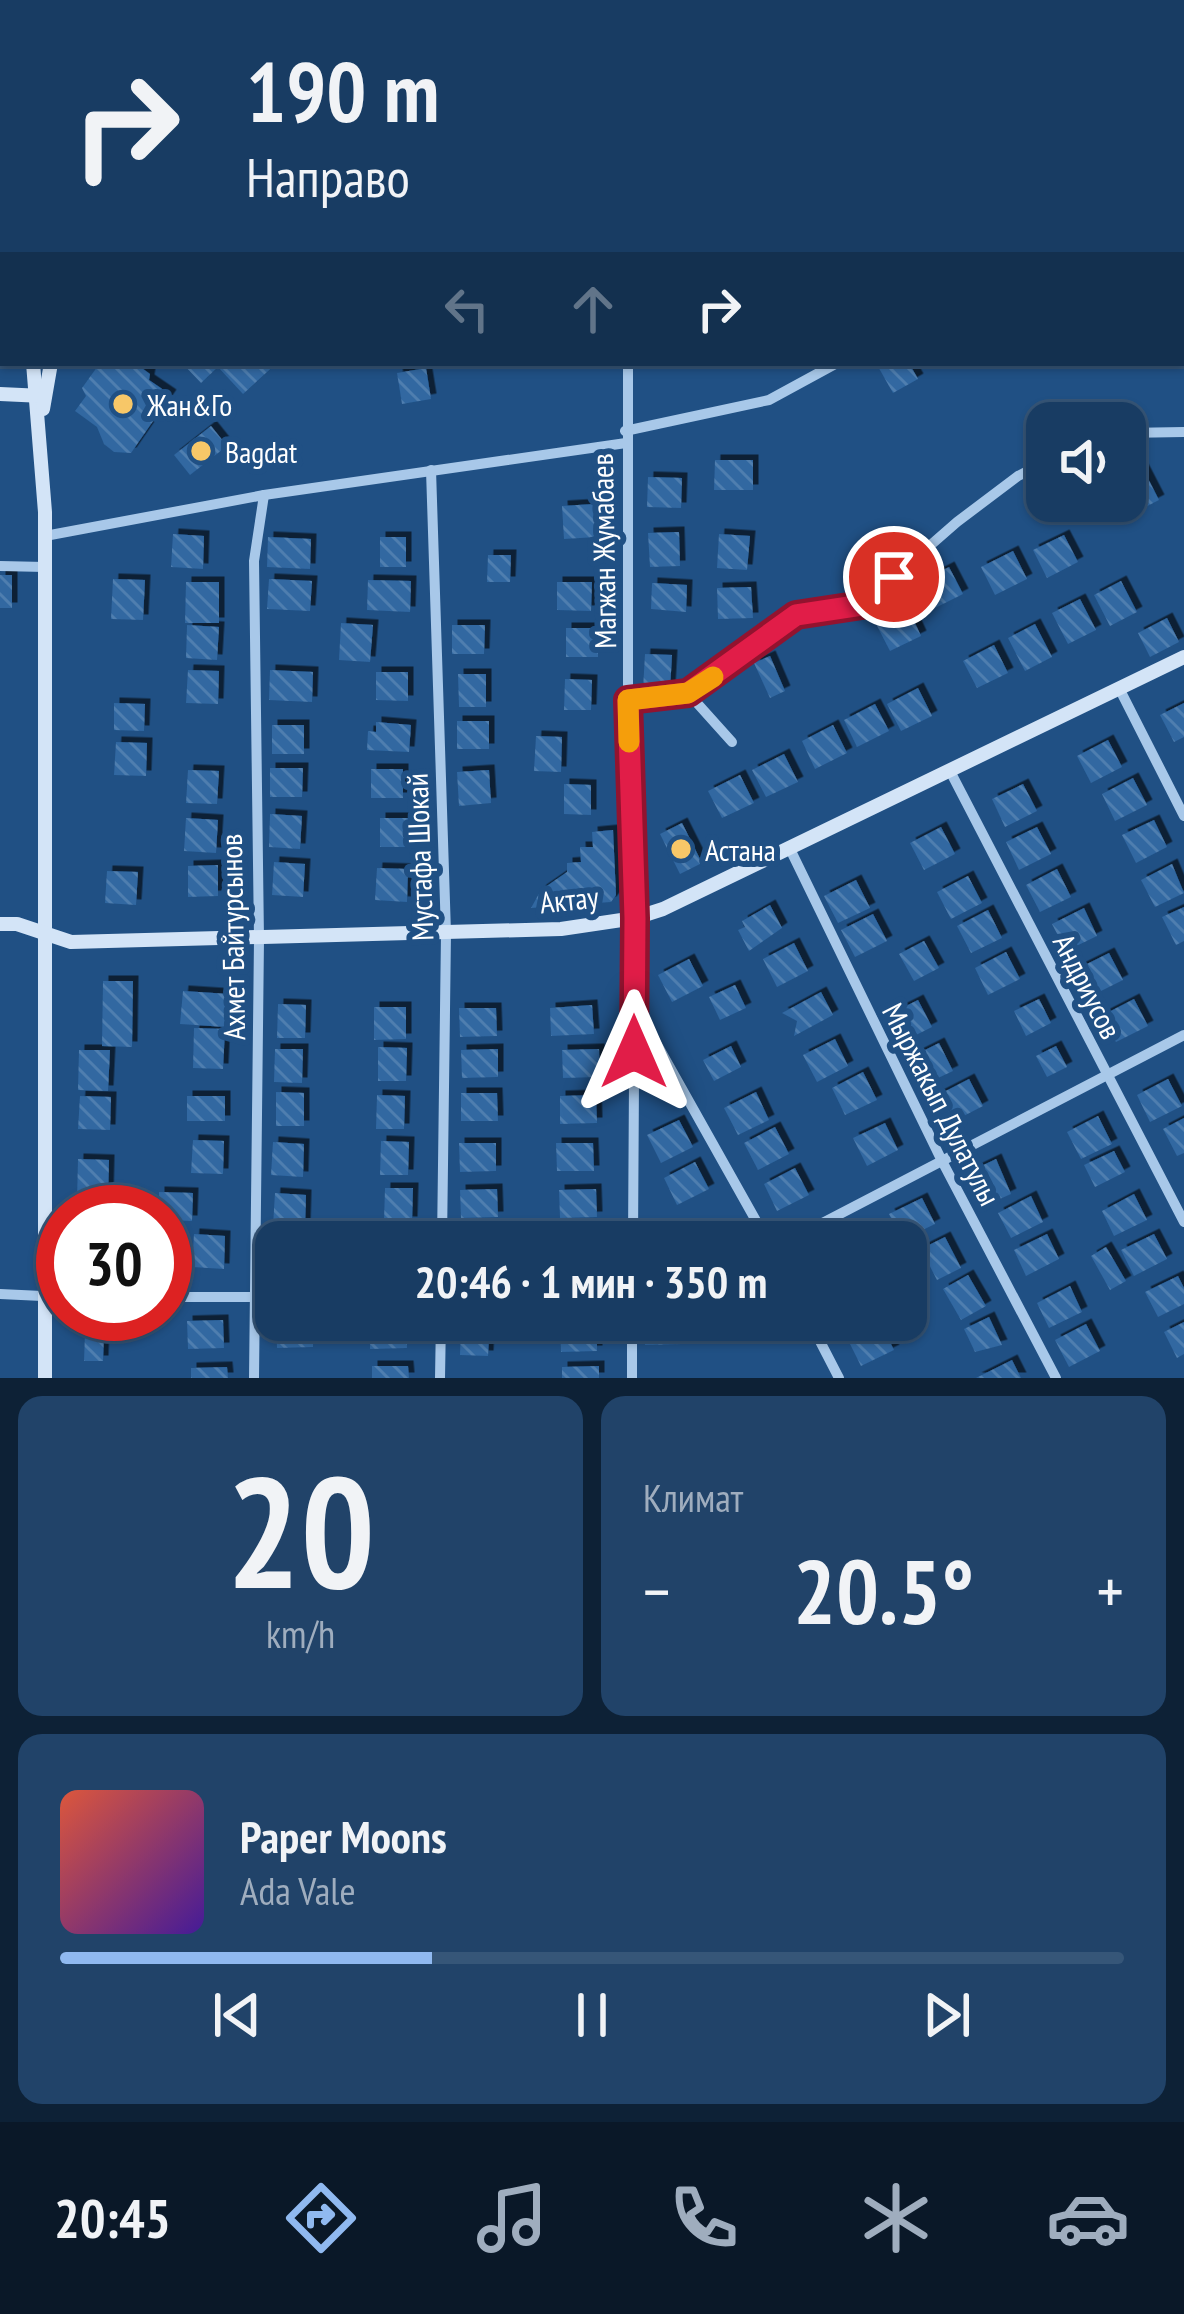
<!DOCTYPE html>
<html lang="ru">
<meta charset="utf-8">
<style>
:root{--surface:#183c63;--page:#214369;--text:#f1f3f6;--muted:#9fadbe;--line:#365678;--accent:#90b9f0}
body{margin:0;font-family:"PT Sans Narrow",sans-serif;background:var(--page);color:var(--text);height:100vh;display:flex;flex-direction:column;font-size:45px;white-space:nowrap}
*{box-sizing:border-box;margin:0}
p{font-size:39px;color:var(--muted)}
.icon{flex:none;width:66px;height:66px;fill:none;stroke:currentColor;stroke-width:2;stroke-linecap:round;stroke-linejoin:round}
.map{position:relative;height:1378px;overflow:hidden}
.drawer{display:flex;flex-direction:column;gap:18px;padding:18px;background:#0d2136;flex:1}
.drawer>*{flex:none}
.guide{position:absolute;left:0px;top:0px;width:1185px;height:366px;box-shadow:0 3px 9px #0004,0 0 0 3px var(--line);background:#183c63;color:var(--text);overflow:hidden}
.fabs{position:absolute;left:1026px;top:402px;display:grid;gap:24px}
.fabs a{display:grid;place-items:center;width:120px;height:120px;border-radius:24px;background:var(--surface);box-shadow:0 3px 9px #0004,0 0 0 3px var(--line);font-size:60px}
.speed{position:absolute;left:36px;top:1185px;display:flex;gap:24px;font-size:60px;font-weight:700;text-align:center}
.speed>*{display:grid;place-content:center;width:156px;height:156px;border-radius:50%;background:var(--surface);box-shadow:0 3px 9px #0004,0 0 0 3px var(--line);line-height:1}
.speed .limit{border:18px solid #d22;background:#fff;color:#111}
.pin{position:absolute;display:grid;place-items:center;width:102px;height:102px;color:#fff;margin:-51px;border:6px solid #fff;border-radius:50%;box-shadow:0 3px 12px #0007}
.me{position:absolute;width:132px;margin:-66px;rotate:0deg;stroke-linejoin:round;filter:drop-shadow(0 0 9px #0008)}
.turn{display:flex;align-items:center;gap:42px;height:252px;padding:0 48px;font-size:54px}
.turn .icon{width:156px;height:156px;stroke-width:2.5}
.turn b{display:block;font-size:84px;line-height:102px}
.lanes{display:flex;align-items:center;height:114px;padding:0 48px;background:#0003;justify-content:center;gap:60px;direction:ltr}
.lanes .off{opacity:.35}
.big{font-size:90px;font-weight:800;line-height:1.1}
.drawer .tile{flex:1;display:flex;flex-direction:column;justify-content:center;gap:18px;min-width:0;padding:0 42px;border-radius:24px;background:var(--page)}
.drawer .dial{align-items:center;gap:0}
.dial b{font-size:156px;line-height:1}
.song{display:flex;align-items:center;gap:36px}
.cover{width:144px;height:144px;border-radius:18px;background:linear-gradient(135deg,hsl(10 70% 55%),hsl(260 70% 35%))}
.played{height:12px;border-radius:6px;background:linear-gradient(90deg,var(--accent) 35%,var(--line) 35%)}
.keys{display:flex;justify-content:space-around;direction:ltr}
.heat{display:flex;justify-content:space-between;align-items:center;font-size:66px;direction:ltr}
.drawer .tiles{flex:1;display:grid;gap:18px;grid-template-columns:1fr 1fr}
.tile:last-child{grid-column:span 2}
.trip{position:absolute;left:255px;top:1221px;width:672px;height:120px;border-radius:24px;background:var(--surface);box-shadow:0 3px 9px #0004,0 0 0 3px var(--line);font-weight:800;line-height:120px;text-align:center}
.dock{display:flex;height:192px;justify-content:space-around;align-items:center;background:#0a1828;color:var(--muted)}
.dock .icon{width:84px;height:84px}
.dock .active{color:var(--accent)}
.dock b{font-size:54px;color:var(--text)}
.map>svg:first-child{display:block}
</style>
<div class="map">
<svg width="1184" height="1378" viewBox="0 0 1184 1378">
<defs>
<pattern id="building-back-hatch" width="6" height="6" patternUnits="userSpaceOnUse" patternTransform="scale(3)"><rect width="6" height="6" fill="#3067a1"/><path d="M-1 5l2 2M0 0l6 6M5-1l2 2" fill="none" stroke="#4f7eaf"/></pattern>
<filter id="shadow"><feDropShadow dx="5.5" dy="-5.5" stdDeviation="0" flood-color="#0009"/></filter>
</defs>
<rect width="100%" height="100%" fill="#205084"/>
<!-- building -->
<g fill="url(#building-back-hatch)" filter="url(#shadow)">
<path d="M100,363H135L150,374L149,380L171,395L131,453L114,452L104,444L97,427L75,411L86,396L82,388Z"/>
<path d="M182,363H277L243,394L218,367L201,383Z"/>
<path d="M876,363H909L918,379L893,393Z"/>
<path d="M426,368L431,399L402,404L397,373Z"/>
<path d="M211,426L227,446L190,475L174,455Z"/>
<path d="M715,460H753V490H714Z"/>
<path d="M1142,467L1159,500L1132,514L1125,501V476Z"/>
<path d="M648,477L682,478L681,508L647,507Z"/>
<path d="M1076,501H1112L1114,505L1085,519Z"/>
<path d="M594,504L597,537L564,539L562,506Z"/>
<path d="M679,532L680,566L650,567L648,533Z"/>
<path d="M173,534L204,536L203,569L171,567Z"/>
<path d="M719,534L750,536L747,570L717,568Z"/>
<path d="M1064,535L1078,562L1047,578L1033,550Z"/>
<path d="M268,537L311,539L310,569L267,567Z"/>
<rect x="380" y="537" width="26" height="30"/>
<path d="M1013,551L1027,579L995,595L981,567Z"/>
<path d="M488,555H511L510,582H487Z"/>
<path d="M949,567L963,594L931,610L918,583Z"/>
<rect x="0" y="575" width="12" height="33"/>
<path d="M113,579L145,580L143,620L111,619Z"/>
<path d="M269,579L312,581L310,611L267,609Z"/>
<path d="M368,580L411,581L410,612L367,610Z"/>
<path d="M1121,581L1137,612L1110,626L1094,595Z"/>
<path d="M186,582H219V623H185Z"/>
<path d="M557,582H592L591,611L557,610Z"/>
<path d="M652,583L687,585L686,612L651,609Z"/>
<path d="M751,587L753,618L718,619L717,588Z"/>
<path d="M1080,599L1096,630L1068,644L1052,613Z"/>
<path d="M908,608L921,636L890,651L876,624Z"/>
<path d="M1167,618L1179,642L1150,657L1138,633Z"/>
<path d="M341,623L373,625L370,662L339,660Z"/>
<path d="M1035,624L1052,657L1025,671L1008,638Z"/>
<path d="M187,625L219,627L217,660L186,658Z"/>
<path d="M452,625H485L484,654H452Z"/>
<rect x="566" y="628" width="32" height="29"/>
<path d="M994,645L1008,673L977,688L963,661Z"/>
<path d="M645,654L672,655L670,690L643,689Z"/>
<path d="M770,656L785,691L770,698L754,663Z"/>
<path d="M188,670L219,671L218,704L186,703Z"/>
<path d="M270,670L313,672L312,702L269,700Z"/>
<path d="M376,672H408V701L376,700Z"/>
<path d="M458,674H486V707H459Z"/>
<path d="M565,679L592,680L591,710H564Z"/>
<path d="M918,688L932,716L901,731L887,704Z"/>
<path d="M114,703L145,704L144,731L114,730Z"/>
<path d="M1184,703V737L1174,742L1160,715Z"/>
<path d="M875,704L889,731L857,747L844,720Z"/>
<rect x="457" y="721" width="32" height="28"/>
<path d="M376,722L411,725L409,752L367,750L368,731L376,732Z"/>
<rect x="272" y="725" width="32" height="29"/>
<path d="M833,725L847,753L815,769L802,741Z"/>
<path d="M536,736L562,737L561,772L534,771Z"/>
<path d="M1108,740L1122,767L1091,783L1077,756Z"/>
<path d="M116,742L147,743L146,776L114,775Z"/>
<path d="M784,754L798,782L766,797L752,770Z"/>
<path d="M270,768H303L302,797H270Z"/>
<rect x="371" y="769" width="32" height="29"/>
<path d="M188,770L219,771L217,804L186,803Z"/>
<path d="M489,770L491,803L459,806L457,772Z"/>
<path d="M740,775L754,803L722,818L708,791Z"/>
<path d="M1133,778L1147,805L1115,821L1102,794Z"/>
<path d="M564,784L591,785V815L564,814Z"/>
<path d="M1023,784L1037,811L1005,827L992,799Z"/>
<path d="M270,814L302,816L300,849L269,847Z"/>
<path d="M186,818L218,820L216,853L184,851Z"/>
<rect x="380" y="818" width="32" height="29"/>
<path d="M1154,820L1167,847L1136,863L1122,835Z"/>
<path d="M682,823L702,863L680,874L660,834Z"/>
<path d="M941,827L955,854L924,870L910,843Z"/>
<path d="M1037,827L1051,854L1019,870L1006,842Z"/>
<path d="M613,830L616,895L611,902L531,908L541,890L567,872V863L581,862L580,847H593L592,832Z"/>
<path d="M274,862L305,864L303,897L272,895Z"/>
<path d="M1172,864L1184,893L1155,907L1141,880Z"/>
<path d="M218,865V896L188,897V866Z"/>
<path d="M377,868L408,869L407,902L375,900Z"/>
<path d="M1057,869L1071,897L1040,912L1026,885Z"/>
<path d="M107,871L138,872L136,905L105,903Z"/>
<path d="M968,876L982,903L951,919L937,892Z"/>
<path d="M856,880L870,908L838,923L824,896Z"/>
<path d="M770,905L782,928L749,951L738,930L745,927L742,921Z"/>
<path d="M1184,907V941L1176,945L1162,917Z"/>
<path d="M1084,908L1097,936L1066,951L1052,924Z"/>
<path d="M988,910L1002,938L971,953L957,926Z"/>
<path d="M873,914L887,941L855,957L841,930Z"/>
<path d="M924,941L939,968L914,981L899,954Z"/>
<path d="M794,943L808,971L777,987L763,959Z"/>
<path d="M1006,952L1020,979L988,995L975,968Z"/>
<path d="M1109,953L1123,980L1091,996L1077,969Z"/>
<path d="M689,959L703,986L672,1002L658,975Z"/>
<path d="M103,981H133L132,1047L102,1046Z"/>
<path d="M735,985L746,1008L720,1020L709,997Z"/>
<path d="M183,991L229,994L226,1027L180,1024Z"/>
<path d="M821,992L833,1015L794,1036L797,1021L782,1013Z"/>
<path d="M1039,999L1051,1023L1026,1036L1014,1011Z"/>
<path d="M1134,999L1148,1026L1116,1042L1103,1015Z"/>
<path d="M918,1000L932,1027L900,1043L886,1016Z"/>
<path d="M278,1004L306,1005L305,1038H277Z"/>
<path d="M592,1005L594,1034L551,1036L550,1008Z"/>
<path d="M374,1007H406V1039L374,1040Z"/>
<path d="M459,1008H496L497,1036L460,1037Z"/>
<path d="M194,1028L225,1029L223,1069L193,1068Z"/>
<path d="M835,1039L848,1066L817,1082L803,1055Z"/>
<path d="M939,1043L953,1071L921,1086L907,1059Z"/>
<path d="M731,1046L741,1067L714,1081L703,1060Z"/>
<path d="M1056,1046L1067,1067L1047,1077L1036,1056Z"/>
<path d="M378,1047L407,1048L406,1081H378Z"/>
<path d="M275,1049H303L302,1083L274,1082Z"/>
<path d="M498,1049V1077L462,1078L461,1050Z"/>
<path d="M599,1049L600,1077L563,1078L562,1050Z"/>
<path d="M79,1050H110L108,1091L78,1090Z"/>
<path d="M863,1072L877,1100L845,1115L832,1088Z"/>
<path d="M969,1079L983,1106L952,1122L938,1095Z"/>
<path d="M1168,1079L1182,1106L1150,1122L1137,1095Z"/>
<path d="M276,1092L304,1093V1126H276Z"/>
<path d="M756,1092L769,1120L738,1135L724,1108Z"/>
<path d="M461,1093H497L498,1121H461Z"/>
<path d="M377,1095L405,1096L404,1129H376Z"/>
<path d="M596,1095L597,1123L560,1124V1096Z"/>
<path d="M80,1096L111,1097L110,1130L78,1129Z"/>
<rect x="187" y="1096" width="38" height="25"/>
<path d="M1098,1116L1112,1144L1081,1159L1067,1132Z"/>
<path d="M1184,1118V1153L1177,1156L1163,1129Z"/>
<path d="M679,1120L693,1147L661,1163L647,1135Z"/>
<path d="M885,1123L898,1150L867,1166L853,1138Z"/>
<path d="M775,1127L789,1154L758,1170L744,1143Z"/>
<path d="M193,1140L224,1141L223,1174L191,1173Z"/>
<path d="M381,1141L409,1142L408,1175H380Z"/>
<path d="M273,1142L304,1144L303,1177L271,1175Z"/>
<path d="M459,1143H496V1171L460,1172Z"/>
<path d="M556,1143H593L594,1171H557Z"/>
<path d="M1114,1151L1125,1172L1095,1187L1084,1165Z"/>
<path d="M78,1159L109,1160L108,1200H77Z"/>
<path d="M996,1159L1011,1194L984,1206L969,1172Z"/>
<path d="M695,1162L709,1189L677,1205L664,1178Z"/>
<path d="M795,1168L809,1195L777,1211L764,1184Z"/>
<path d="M385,1188H413L412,1222L384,1221Z"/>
<path d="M497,1189L498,1217L461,1218L460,1190Z"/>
<path d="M596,1189L597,1217L560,1218L559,1190Z"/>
<path d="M159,1192L193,1193L192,1221L165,1220V1212H159Z"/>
<path d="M275,1193L306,1195L305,1228L273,1226Z"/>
<path d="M1134,1194L1147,1220L1114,1236L1102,1211Z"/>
<path d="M1031,1196L1043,1222L1011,1238L998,1213Z"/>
<path d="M922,1198L935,1224L902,1240L889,1214Z"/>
<path d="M194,1234L225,1236L224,1269L192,1267Z"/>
<path d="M1047,1234L1059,1259L1026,1276L1014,1250Z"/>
<path d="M1154,1234L1167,1259L1134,1276L1121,1250Z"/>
<path d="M945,1237L961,1268L937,1280L921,1249Z"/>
<path d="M1106,1247L1126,1281L1110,1290L1091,1256Z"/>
<path d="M968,1275L986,1306L961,1320L943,1289Z"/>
<path d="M1178,1276L1184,1288V1304L1158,1317L1145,1292Z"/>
<path d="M1070,1286L1082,1312L1049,1328L1037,1303Z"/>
<path d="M989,1317L1002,1345L975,1352L964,1329Z"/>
<path d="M223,1320L224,1348L188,1349L187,1321Z"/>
<path d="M276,1320H313V1347L277,1348Z"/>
<path d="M370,1320H406L407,1348L370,1349Z"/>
<path d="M461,1320H490L488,1356L460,1355Z"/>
<path d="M644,1320H681V1344L645,1345Z"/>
<path d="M1184,1322V1354L1177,1358L1164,1332Z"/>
<path d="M597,1323V1351L561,1352L560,1324Z"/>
<path d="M881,1324L894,1350L861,1366L848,1340Z"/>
<path d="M1086,1324L1100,1351L1069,1367L1055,1340Z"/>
<path d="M85,1333H104L103,1361H84Z"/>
<path d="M1012,1360L1021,1378H976Z"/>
<path d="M372,1366H408L409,1378H372Z"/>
<path d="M599,1366V1378H562V1367Z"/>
<path d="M227,1367L228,1378H191V1368Z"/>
</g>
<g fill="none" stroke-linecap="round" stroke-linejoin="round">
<!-- street -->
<g stroke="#a8c8e9" stroke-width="10">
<path d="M600,0L603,3"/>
<path d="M966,0L969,3"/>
<path d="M926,3L929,0"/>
<path d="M1182,140L1184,139"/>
<path d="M628,363V700L635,918L633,1242"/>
<path d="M625,431L769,400L837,363"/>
<path d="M1125,433L1184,432"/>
<path d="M431,470L446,933L442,1242"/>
<path d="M45,536L264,495L626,443"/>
<path d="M0,566L45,567"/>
<path d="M1119,688L1184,816"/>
<path d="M688,693L732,742"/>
<path d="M628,700L688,693L796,615L862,605L957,522L1018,476L1047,461"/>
<path d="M950,771L1184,1222"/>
<path d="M790,849L942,1161L1056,1378"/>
<path d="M636,1007L768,1242"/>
<path d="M786,1242L1184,1035"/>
<path d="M0,1294L63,1297"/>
<path d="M165,1297H276"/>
<path d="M809,1320L839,1378"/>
<path d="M254,1378L259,939L254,561L264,495"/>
<path d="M440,1378L441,1320"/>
<path d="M632,1378V1320"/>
</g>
<!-- secondary -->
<g stroke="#d3e4f7" stroke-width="14">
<path d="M36,0L37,3"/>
<path d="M60,3V0"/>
<path d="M33,363L45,512V1378"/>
<path d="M0,394L43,396"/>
<path d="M43,409L51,363"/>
<path d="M0,924H17L71,942L561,929L635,918L663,909L1184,657"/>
</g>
</g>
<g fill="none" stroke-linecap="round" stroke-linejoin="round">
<defs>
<path id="route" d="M634,1052L635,918L628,700L688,693L796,615L862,605L894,577"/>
</defs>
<!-- route casing -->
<use href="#route" stroke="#92132f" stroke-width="30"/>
<!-- route -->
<use href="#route" stroke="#e11d48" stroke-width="21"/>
<!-- slow -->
<path stroke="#f59e0b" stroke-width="21" d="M629,742L628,700L688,693L713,677"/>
</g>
<!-- markers -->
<g fill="#f7c768" stroke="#205084" stroke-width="4.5">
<circle cx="123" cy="404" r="12"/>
<circle cx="201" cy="451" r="12"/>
<circle cx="681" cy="849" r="12"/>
</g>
<g text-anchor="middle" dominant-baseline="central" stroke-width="12" stroke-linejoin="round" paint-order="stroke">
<!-- poi labels -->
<g font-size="30" fill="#fff" stroke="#205084" text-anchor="start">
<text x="147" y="404">Жан&amp;Го</text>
<text x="225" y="451">Bagdat</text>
<text x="705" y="849">Астана</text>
</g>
<!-- street labels -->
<g font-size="30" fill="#fff" stroke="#205084">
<text transform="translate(603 551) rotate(-91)">Магжан Жумабаев</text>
<text transform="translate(419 857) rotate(-92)">Мустафа Шокай</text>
<text transform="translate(569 899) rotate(-6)">Актау</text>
<text transform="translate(232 937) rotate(-91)">Ахмет Байтурсынов</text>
<text transform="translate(1088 986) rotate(63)">Андриусов</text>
<text transform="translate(942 1104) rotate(63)">Мыржакып Дулатулы</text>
</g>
</g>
</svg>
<div class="fabs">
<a><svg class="icon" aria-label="sound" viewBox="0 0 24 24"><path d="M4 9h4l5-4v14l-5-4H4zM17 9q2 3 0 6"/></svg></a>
</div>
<div class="speed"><div class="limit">30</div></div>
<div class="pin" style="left:894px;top:577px;background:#d93025"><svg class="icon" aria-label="arrive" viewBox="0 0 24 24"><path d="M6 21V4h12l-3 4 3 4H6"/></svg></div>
<svg class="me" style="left:634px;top:1052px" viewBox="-20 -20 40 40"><path d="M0-17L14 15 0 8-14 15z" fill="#e11d48" stroke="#fff" stroke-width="4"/></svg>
<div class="trip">20:46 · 1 мин · 350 m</div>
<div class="guide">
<div class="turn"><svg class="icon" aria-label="right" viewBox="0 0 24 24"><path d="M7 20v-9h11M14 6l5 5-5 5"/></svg><div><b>190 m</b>Направо</div></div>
<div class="lanes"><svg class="icon off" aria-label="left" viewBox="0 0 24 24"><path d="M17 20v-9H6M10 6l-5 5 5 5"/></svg><svg class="icon off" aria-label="ahead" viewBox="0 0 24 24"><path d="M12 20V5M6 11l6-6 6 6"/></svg><svg class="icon" aria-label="right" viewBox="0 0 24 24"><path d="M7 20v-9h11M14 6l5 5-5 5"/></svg></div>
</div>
</div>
<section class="drawer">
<div class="tiles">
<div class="tile dial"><b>20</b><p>km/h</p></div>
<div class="tile"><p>Климат</p>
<div class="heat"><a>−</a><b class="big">20.5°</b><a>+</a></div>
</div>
<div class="tile">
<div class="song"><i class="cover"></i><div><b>Paper Moons</b><p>Ada Vale</p></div></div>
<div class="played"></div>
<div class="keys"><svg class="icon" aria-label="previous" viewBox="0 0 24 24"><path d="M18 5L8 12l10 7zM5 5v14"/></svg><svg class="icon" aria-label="pause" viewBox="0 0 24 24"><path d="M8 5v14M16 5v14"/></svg><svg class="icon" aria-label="next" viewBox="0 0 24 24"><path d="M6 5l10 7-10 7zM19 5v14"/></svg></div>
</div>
</div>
</section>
<nav class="dock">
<b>20:45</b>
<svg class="icon active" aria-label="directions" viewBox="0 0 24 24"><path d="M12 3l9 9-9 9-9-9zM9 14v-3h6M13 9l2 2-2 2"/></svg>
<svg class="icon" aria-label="music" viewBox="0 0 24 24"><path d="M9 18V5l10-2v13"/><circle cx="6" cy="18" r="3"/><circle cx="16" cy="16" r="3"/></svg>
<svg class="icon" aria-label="phone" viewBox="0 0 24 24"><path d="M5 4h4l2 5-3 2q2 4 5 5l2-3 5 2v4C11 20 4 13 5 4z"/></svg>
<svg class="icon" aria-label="climate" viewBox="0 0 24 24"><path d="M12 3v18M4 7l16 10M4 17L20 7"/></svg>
<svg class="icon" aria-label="car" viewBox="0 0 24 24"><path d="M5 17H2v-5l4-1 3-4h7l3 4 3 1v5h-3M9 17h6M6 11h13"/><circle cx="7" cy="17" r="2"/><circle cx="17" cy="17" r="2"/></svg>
</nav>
